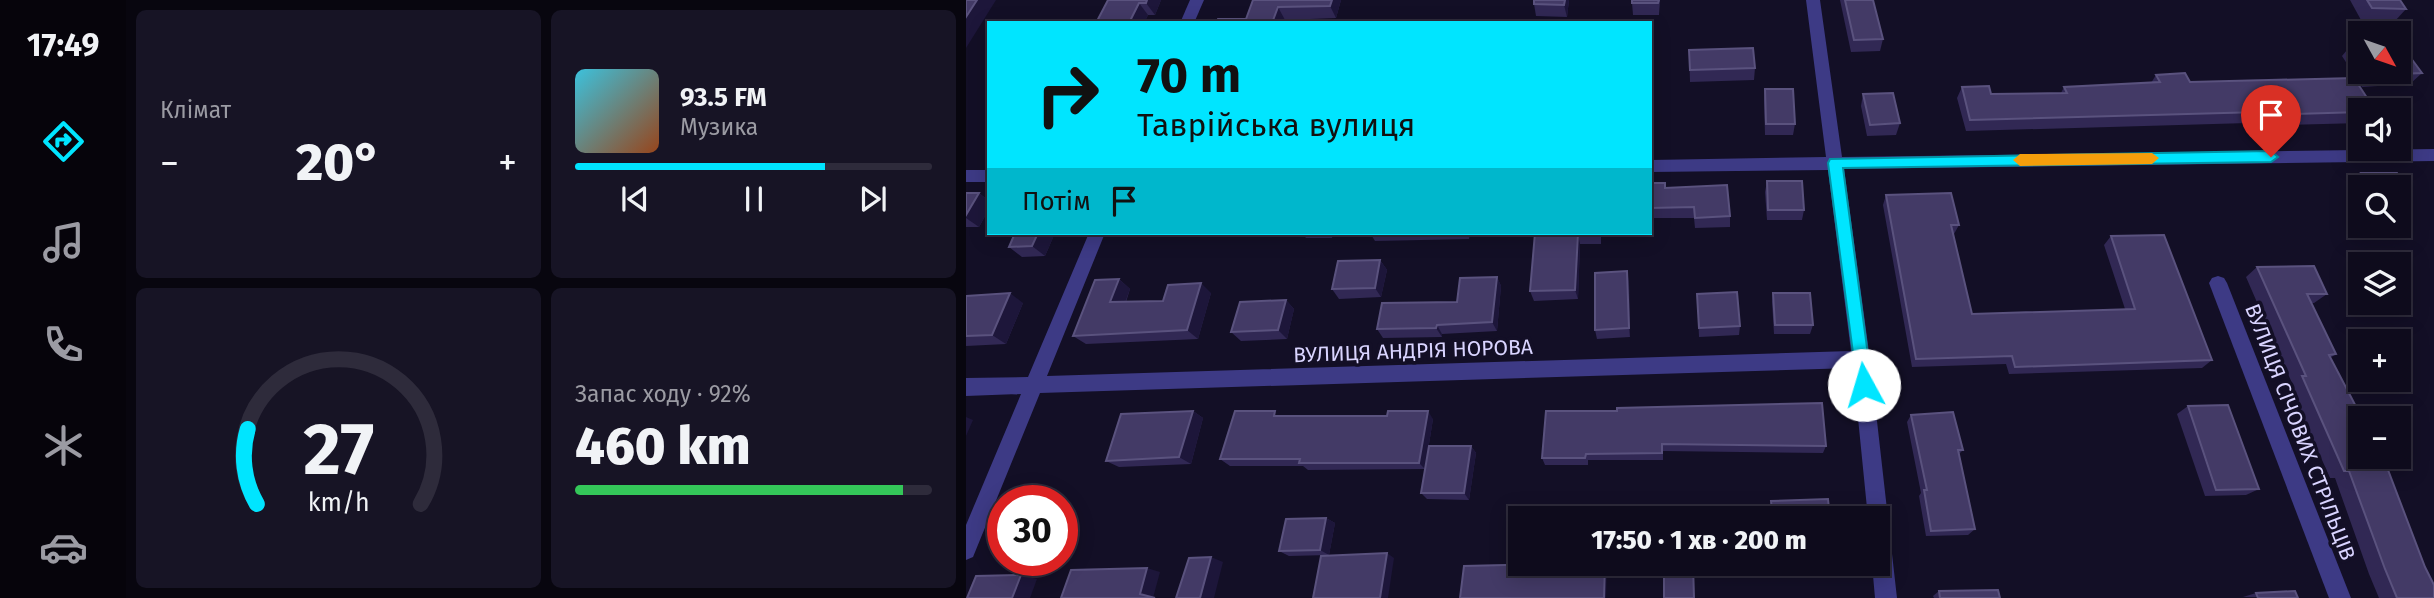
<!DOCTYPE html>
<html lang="uk">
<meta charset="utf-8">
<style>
:root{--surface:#0e0b1c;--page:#171425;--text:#f1f3f6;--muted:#9b9ba3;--line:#2e2b3b;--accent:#00e5ff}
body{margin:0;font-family:"Fira Sans",sans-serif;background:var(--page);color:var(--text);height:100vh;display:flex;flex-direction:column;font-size:26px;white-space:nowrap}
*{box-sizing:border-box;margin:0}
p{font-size:23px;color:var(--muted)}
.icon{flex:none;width:38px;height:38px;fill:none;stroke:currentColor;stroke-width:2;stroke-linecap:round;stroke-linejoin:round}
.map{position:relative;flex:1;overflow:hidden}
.panel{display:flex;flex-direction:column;gap:10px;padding:10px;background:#08060f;width:840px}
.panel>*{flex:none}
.top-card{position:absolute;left:21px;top:21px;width:665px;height:214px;border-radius:0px;box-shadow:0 4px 18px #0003,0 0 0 2px var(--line);background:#00e5ff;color:#111;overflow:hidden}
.needle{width:46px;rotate:130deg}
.controls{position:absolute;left:1382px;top:21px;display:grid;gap:14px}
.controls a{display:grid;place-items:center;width:63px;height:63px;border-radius:0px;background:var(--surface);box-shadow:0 4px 18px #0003,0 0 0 2px var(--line);font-size:35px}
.speed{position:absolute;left:21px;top:485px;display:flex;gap:14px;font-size:35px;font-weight:700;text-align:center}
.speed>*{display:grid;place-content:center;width:91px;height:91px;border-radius:50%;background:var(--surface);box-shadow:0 4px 18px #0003,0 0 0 2px var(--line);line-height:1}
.speed .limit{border:10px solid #d22;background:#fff;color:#111}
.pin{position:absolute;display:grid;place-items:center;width:60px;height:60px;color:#fff;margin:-72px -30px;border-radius:50% 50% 50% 0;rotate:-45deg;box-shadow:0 0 7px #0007}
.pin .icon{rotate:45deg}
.me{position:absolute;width:77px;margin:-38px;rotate:354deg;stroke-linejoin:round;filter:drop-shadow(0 0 5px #0008)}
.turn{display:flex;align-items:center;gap:24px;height:147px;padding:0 35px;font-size:32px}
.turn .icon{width:91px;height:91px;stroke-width:2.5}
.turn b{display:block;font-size:49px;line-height:60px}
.then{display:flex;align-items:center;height:66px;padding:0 35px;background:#0003;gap:14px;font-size:26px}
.big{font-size:52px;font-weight:800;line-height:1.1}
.panel .card{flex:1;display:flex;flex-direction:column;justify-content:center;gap:10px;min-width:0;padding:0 24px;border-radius:10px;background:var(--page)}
.panel .dial{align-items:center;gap:0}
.dial svg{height:182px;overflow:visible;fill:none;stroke:var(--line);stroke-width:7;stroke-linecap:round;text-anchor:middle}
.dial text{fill:var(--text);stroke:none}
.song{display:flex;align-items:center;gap:21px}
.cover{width:84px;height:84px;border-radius:10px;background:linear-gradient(135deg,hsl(190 70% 55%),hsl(20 70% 35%))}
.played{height:7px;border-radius:4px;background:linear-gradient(90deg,var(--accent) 70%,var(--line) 70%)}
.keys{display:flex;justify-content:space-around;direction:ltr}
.heat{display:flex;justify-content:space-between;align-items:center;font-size:38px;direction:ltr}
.charge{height:10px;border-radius:5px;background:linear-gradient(90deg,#34c759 92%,var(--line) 0)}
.panel .tiles{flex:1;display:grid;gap:10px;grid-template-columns:repeat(2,1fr)}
.trip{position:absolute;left:542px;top:506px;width:382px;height:70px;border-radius:0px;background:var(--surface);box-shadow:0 4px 18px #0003,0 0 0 2px var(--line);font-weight:800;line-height:70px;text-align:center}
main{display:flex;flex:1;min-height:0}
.tab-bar{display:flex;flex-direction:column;width:126px;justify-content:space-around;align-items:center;background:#06040b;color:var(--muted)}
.tab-bar .icon{width:49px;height:49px}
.tab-bar .current{color:var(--accent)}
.tab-bar b{font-size:32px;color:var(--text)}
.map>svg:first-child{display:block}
</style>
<main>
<nav class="tab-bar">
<b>17:49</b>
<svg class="icon current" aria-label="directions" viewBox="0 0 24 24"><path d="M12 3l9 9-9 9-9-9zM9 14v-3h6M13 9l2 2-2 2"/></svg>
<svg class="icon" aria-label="music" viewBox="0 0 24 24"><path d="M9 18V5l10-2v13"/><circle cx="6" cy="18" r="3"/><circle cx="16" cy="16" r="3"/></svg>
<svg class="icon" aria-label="phone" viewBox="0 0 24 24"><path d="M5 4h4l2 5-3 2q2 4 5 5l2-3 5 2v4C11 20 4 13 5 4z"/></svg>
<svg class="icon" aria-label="climate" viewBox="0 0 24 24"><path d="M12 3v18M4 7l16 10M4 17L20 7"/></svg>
<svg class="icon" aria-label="car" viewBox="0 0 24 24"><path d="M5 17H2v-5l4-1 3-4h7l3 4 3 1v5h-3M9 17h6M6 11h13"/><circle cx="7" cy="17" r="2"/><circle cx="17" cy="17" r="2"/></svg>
</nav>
<section class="panel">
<div class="tiles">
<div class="card"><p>Клімат</p>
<div class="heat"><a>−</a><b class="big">20°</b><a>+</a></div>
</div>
<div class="card">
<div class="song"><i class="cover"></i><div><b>93.5 FM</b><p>Музика</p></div></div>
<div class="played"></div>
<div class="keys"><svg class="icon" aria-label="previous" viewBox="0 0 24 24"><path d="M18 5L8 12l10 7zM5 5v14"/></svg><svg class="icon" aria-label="pause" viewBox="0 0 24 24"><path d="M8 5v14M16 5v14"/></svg><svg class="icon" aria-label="next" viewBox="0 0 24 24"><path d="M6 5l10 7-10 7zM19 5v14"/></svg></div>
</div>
<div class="card dial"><svg viewBox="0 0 100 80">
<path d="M14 69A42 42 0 1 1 86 69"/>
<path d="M14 69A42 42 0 0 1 10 36" stroke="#00e5ff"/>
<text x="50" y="56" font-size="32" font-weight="700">27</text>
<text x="50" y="72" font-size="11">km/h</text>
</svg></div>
<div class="card"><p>Запас ходу · 92%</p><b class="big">460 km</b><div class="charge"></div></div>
</div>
</section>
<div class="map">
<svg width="1468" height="598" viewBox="0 0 1468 598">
<rect width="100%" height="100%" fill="#130f26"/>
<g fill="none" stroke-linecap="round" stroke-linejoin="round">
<!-- street -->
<g fill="#3d3a85" fill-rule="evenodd">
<path d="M224,0H238L228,23H214Z"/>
<path d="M840,0H854L876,157L1468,149V161L878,169L904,359L931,598H909L906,564H912V518H902L887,368L74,393L7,557L0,560V525L55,394L0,396V378L62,377L123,233H139L81,376L885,351L862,170L684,172V160L860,157Z"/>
<rect x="0" y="170" width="23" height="12"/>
<path d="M1252,276L1258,278L1261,283L1385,598H1363L1243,283L1246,278Z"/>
</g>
</g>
<!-- wall -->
<g fill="#312854">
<path d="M142,0H195L189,15H182L178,23H130Z"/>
<path d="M287,0H375L370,18L319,20L280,19Z"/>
<path d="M603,0L601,17L570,16L568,4Z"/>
<path d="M694,0L693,15H667L666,3Z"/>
<path d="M874,0H907L917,39L914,51L885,52Z"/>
<path d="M1384,0H1434L1440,9L1429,21L1395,20Z"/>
<path d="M1386,44H1395V72L1456,73L1444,84L1396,87L1376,56Z"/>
<path d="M723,50L789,68L788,80L724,82Z"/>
<path d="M1190,75L1224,82L1395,110V123L1319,125L1317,122L1000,131L991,98L996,87L1025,94L1095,93L1098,87L1185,83Z"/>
<path d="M799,89L829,124L827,135H799L798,100Z"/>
<path d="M897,94L934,123L930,135L901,136L895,106Z"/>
<path d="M1395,173H1431L1442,194L1433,202V187H1395V205H1394L1383,184Z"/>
<path d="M801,181L838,210L836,220H801L799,192Z"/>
<path d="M684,183L699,188L764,216V227L729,228L728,218H684Z"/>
<path d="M0,193H13L23,201V209L13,227H0Z"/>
<path d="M920,195L993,225L988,234H987L1006,314L1159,309L1138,245L1145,236L1246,360L1236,368L1043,374L1040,364L946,367L917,205Z"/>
<path d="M47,233H89L79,256L56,257L43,247L48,234Z"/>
<path d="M336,233H367L366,238H340Z"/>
<path d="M404,233H504L503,239L409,241Z"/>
<path d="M569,233H635V244H614L612,299L568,301L564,291Z"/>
<path d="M414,260L421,270L415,297L373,299L366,289Z"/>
<path d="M1291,267L1361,294L1348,303H1345L1370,354L1364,358L1468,598H1413L1403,574L1369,478H1364L1323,385L1326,383L1280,277Z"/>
<path d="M531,277L535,286L531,331L476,334V337L417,338L411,329L491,302Z"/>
<path d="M153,279L164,289L160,302L197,301L245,293L232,339L120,344L107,336Z"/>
<path d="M663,281L664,337L631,339L629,330Z"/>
<path d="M807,293L847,325L844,334H808L806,302Z"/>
<path d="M731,294L774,326L773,335L733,337Z"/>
<path d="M0,296L57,303L40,344L0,346Z"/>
<path d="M320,300L328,309L321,339L275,341L265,332Z"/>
<path d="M1222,406L1293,489L1280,495L1239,496L1211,414Z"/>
<path d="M227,411L237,418L225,464L153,467L140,461Z"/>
<path d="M580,411L860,446L857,453L697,451V460H622V465H579L576,458Z"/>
<path d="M945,415L997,450L993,454L1009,529L1002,535L960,536L953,496L955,493L941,422Z"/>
<path d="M467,419L459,469L342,470L337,466H264L254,459Z"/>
<path d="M505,446L510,453L503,500L461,499L455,493Z"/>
<path d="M805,501L864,518H805L804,507Z"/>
<path d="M360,518L369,523L363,555L323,556L313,551Z"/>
<path d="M973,591L1034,598H968L967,596Z"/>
<path d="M1290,593L1332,598L1277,597Z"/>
</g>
<!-- shaded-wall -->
<g fill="#1d163a">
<path d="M11,0H30L0,48V17Z"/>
<path d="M181,0H195L189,15L180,3Z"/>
<path d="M366,0H375L370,18L364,6Z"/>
<path d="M599,0H603L601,17L598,5Z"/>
<path d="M173,3L182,15L178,23H163Z"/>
<path d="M312,7L319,20L318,23H306Z"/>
<path d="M13,193L23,201V209L13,227L0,218V215Z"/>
<path d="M72,233H89L79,256L66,246Z"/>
<path d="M612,234L614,244L612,299L609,290Z"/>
<path d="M414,260L421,270L415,297L409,288Z"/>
<path d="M661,271L663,281L664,337L663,328Z"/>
<path d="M531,277L535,286L531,331L526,322Z"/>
<path d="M153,279L164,289L156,311L144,302Z"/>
<path d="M235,283L245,293L232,339L221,330Z"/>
<path d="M44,293L57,303L40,344L26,335Z"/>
<path d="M320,300L328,309L321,339L312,330Z"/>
<path d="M471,325L476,334V337L470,328Z"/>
<path d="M227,411L237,418L225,464L213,457Z"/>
<path d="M462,411L467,419L459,469L453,463Z"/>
<path d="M0,417L7,420L0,436Z"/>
<path d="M505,446L510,453L503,500L498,493Z"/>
<path d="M360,518L369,523L363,555L354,550Z"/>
<path d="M421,553L428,558L422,598H414Z"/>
<path d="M245,557L257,562L248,598H234Z"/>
<path d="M639,564L641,567L640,598H638Z"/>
<path d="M181,568L194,572L187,598L174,594Z"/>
<path d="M55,575L71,579L64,598H46Z"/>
</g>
<!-- building -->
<g fill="#433a66" stroke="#5a527e" stroke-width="2">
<path d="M0,0H11L0,17Z"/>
<path d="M142,0H181L180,3H173L163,23H130Z"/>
<path d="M287,0H366L364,6L312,7L306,23H250L252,19H280Z"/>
<path d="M568,0H599L598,5L568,4Z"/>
<path d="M666,0H693L692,3H666Z"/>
<path d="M879,0H907L917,39L888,40Z"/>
<path d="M1401,0H1434L1440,9L1406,8Z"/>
<path d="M1433,42L1456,73L1407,75L1405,72H1433Z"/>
<path d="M1386,44H1395V57Z"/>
<path d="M787,48L789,68L724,70L723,50Z"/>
<path d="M1219,73L1224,82L1388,78L1409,110H1395V112L1329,114L1327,111L1004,120L996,87L1023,86L1025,94L1101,93L1098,87L1194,82L1190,75Z"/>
<path d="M799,89H827L829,124H800Z"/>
<path d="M927,93L934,123L904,125L897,94Z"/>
<path d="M1395,173H1431L1442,194H1433V187H1402Z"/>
<path d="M801,181H836L838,210H802Z"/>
<path d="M684,183H699V188L761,185L764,216L729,218L728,207L684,208Z"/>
<path d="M0,193H13L0,215Z"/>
<path d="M985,193L993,225H985L1006,314L1169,309L1145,236L1198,235L1246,360L1049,367L1046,356L950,359L920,195Z"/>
<path d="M49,233H72L66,246L43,247Z"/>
<path d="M569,233H633V234H612L609,290L564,291Z"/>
<path d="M414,260L409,288L366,289L372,261Z"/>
<path d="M1348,266L1361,294H1341L1370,354L1363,355L1396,418L1395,457H1416L1422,470L1459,567L1468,585V598H1431L1419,569L1383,471H1378L1336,376H1340L1291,267Z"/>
<path d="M661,271L663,328L629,330V273Z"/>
<path d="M531,277L526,322L471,325L470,328L411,329L416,303L491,302L494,278Z"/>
<path d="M153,279L144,302L197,301L202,285L235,283L221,330L107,336L129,280Z"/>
<path d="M771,292L774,326L733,328L731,294Z"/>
<path d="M44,293L26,335L0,336V296Z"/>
<path d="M807,293H844L847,325H809Z"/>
<path d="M320,300L312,330L265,332L274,302Z"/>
<path d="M856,403L860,446L696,444V453L620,454L619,458H576L580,411H651V408Z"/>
<path d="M1262,405L1293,489L1250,490L1222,406Z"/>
<path d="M227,411L213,457L140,461L155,414Z"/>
<path d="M269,411H309L308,416H421L422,411H462L453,463H333L334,459H254Z"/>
<path d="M987,412L997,450H992L1009,529L965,531L958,490H961L945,415Z"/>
<path d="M463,446H505L498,493H455Z"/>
<path d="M862,499L864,518H807L805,501Z"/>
<path d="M360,518L354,550L313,551L320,519Z"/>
<path d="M421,553L414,598H347L355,556Z"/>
<path d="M245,557L234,598H210L223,558Z"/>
<path d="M577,564H639L638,598H494L498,566Z"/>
<path d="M698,564H727L728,598H698Z"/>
<path d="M181,568L174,594L189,598H95L105,570Z"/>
<path d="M55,575L46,598H1L10,576Z"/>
<path d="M1032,590L1034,598H974L973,591Z"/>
<path d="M1329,591L1332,598H1292L1290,593Z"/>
</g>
<!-- route -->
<path fill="#00e5ff" stroke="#0095a6" stroke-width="2" d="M1305,151L1312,157L1305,162L877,168L906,385L904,391L898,393L892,391L862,163L864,159Z"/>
<!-- slow -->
<path fill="#f59e0b" d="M1186,153L1193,158L1186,164L1054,166L1047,160L1054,154Z"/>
<g text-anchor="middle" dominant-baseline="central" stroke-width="7" stroke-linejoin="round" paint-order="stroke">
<!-- street labels -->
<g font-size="21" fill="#d9d4ff" stroke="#130f26">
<text transform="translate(447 351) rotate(-2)">ВУЛИЦЯ АНДРІЯ НОРОВА</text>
<text transform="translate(1334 432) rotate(69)">ВУЛИЦЯ СІЧОВИХ СТРІЛЬЦІВ</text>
</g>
</g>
</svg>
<div class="controls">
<a><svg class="needle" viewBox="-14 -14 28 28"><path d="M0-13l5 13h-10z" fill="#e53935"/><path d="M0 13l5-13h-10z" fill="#9b9ba3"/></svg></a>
<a><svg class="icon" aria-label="sound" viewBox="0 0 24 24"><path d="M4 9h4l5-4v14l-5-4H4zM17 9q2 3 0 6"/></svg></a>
<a><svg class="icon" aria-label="search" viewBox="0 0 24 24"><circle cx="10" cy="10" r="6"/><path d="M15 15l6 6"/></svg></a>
<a><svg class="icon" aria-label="layers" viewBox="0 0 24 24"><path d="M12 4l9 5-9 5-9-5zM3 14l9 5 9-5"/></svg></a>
<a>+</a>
<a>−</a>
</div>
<div class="speed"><div class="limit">30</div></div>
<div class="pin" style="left:1305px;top:157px;background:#d93025"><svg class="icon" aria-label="arrive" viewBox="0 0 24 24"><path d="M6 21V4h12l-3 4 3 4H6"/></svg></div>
<svg class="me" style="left:898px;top:385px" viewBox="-20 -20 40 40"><circle r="19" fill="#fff"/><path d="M0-13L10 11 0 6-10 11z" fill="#00e5ff"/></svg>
<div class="trip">17:50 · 1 хв · 200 m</div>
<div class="top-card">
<div class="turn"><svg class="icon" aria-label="right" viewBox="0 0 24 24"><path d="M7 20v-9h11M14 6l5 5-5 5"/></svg><div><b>70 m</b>Таврійська вулиця</div></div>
<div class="then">Потім<svg class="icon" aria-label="arrive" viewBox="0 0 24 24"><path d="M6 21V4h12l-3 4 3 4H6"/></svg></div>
</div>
</div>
</main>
